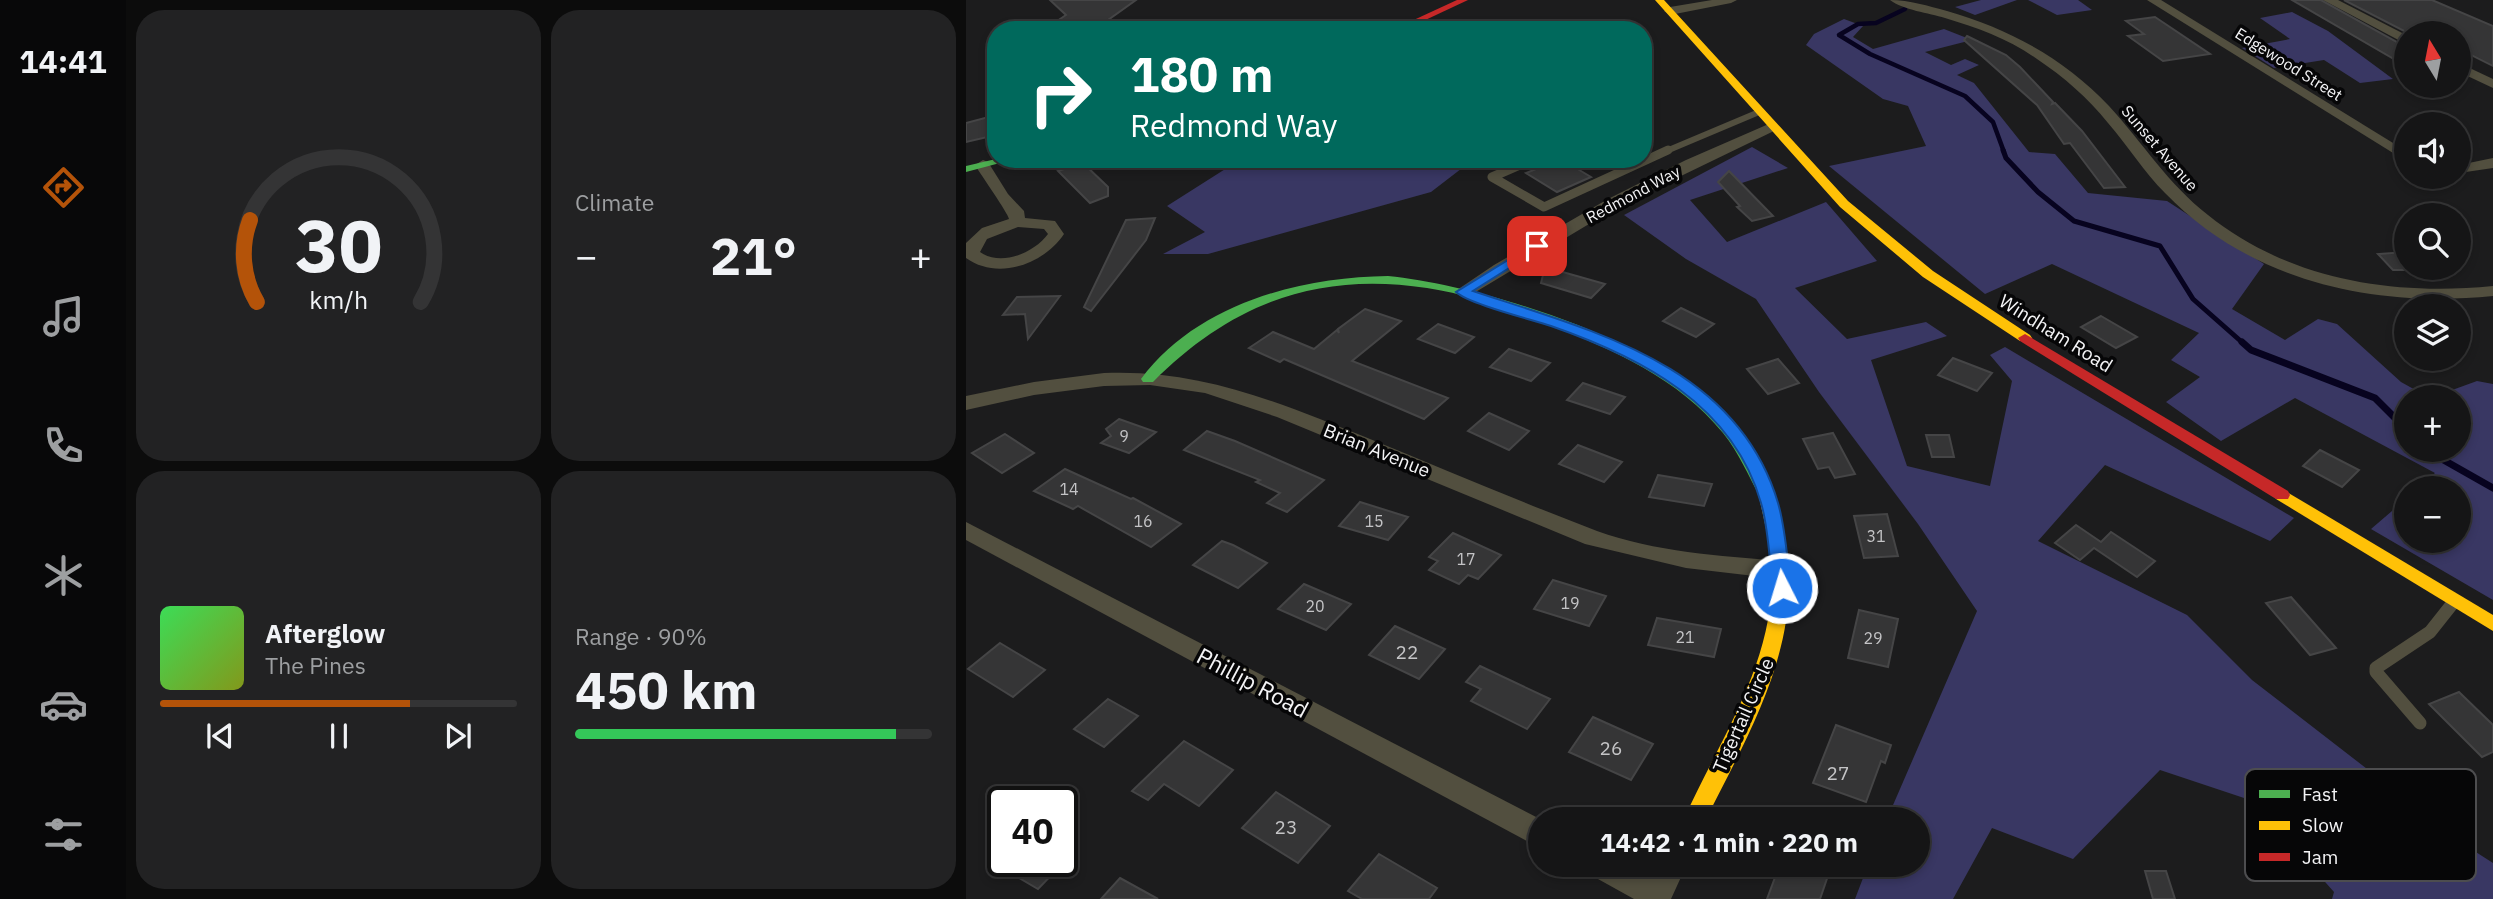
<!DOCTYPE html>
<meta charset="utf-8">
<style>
:root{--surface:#151516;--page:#222223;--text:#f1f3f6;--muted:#9d9fa1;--line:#343435;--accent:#b45309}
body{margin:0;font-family:"IBM Plex Sans",sans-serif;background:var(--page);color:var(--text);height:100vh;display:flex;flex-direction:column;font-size:26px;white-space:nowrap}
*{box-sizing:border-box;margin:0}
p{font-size:23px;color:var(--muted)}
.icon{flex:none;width:38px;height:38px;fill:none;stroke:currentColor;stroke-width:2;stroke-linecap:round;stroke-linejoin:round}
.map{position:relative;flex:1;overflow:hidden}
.side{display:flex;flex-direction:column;gap:10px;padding:10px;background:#0c0c0c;width:840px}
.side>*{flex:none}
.hud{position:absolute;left:21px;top:21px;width:665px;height:147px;border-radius:28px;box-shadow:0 4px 10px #0003,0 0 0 2px var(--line);background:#00695c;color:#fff;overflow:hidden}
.needle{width:46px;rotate:350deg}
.fabs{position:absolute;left:1428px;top:21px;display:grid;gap:14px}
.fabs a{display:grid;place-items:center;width:77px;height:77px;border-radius:50%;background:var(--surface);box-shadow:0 4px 10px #0003,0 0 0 2px var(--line);font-size:35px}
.speed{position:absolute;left:21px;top:786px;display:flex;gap:14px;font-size:35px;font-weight:700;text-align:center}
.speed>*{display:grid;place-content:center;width:91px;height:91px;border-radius:50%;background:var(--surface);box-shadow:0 4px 10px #0003,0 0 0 2px var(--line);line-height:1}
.speed .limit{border:4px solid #111;border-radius:10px;background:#fff;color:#111}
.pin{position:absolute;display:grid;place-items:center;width:60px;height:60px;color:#fff;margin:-30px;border-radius:14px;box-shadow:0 4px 10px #0006}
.me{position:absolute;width:77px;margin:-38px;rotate:355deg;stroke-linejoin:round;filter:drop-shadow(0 0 5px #0008)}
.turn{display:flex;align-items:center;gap:24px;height:147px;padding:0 28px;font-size:32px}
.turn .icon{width:91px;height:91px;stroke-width:2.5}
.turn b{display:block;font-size:49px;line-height:60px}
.big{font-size:52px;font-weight:700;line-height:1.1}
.side .widget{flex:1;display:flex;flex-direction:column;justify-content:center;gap:10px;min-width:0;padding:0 24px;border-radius:28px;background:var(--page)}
.side .dial{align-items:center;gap:0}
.dial svg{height:182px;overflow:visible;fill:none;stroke:var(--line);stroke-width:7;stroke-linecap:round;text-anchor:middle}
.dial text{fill:var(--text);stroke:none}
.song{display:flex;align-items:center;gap:21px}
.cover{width:84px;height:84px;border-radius:10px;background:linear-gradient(135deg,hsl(130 70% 55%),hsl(70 70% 35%))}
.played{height:7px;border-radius:4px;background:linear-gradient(90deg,var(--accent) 70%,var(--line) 70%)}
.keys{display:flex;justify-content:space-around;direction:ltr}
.heat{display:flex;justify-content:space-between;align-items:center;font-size:38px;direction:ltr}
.charge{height:10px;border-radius:5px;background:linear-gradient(90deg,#34c759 90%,var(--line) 0)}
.side .tiles{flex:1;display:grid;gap:10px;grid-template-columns:repeat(2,1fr)}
.trip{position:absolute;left:562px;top:807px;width:402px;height:70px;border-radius:35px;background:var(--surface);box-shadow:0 4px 10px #0003,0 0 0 2px var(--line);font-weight:700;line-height:70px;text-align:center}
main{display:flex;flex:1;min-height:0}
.tab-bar{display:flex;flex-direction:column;width:126px;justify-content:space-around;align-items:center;background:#080809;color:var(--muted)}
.tab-bar .icon{width:49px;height:49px}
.tab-bar .current{color:var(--accent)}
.tab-bar b{font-size:32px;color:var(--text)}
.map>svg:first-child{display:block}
</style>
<main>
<nav class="tab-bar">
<b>14:41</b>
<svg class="icon current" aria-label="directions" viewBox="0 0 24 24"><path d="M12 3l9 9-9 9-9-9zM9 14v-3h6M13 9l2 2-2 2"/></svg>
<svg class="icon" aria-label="music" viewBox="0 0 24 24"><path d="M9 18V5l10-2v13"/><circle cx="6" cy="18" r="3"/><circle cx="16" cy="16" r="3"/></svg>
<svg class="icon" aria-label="phone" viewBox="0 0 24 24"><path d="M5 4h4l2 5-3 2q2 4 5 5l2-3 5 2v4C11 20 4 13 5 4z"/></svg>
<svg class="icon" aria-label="climate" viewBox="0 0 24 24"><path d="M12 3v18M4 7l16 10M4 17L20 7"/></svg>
<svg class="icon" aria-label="car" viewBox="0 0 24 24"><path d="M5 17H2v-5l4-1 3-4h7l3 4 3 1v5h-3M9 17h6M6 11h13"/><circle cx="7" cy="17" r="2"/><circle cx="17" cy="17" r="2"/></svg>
<svg class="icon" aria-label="filters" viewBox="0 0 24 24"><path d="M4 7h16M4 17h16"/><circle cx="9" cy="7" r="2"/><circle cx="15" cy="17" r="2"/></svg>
</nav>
<section class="side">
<div class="tiles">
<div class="widget dial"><svg viewBox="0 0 100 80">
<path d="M14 69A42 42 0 1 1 86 69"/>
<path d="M14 69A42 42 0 0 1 11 33" stroke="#b45309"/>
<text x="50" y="56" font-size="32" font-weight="700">30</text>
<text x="50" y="72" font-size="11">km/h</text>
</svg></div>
<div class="widget"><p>Climate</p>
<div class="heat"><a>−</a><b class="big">21°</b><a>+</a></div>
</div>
<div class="widget">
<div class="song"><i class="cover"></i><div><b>Afterglow</b><p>The Pines</p></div></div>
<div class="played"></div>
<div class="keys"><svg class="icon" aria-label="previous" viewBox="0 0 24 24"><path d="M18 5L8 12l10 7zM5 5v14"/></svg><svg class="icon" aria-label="pause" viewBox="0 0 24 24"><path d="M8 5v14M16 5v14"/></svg><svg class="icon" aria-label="next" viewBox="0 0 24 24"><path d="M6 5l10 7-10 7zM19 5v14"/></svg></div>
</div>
<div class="widget"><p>Range · 90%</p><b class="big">450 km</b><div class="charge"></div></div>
</div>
</section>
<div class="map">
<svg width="1527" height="899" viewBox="0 0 1527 899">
<rect width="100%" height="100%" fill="#1c1c1d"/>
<!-- green -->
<g fill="#393763">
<path d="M1015,0H1051L1009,15L989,7Z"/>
<path d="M1062,0H1112L1126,10L1091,15Z"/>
<path d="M1326,12L1362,31L1427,79L1394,83L1358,60L1308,68L1276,48L1324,39L1294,18Z"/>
<path d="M878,19L897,26L887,37L907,49L978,29L1006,40L959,52L985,65L999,59L1013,65L991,75L1008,83L1063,152L1089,154L1122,193L1201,201L1298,264L1266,309L1319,340L1352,319L1371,324L1435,382L1462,397H1440V450H1493V397H1467L1511,381L1527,384V600L1405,529L1440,499V541H1493V488H1452L1469,473L1329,398L1255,441L1200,402L1234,377L1205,360L1233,333L1086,264L1019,294L863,166L960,146L942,106L917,99L840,45L848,34Z"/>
<path d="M786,147L822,168L724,200L761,242L860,202L911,261L829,288L881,339L960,322L981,336L905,360L941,466L1024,486L1046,381L1024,355L1039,347L1328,518L1304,541L1139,465L1072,541L1221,615L1286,680L1502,847L1527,863V899H1366L1368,892L1287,801L1194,770L1107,859L1026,828L987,899H889L902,865L952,864V819H921L1011,611L952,524L853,392L790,299L720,259L658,215Z"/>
<path d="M275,159H394L398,163L504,162L465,192L242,254H197L239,232L201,206Z"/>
</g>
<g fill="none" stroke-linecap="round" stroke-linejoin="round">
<!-- stream-far2 -->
<path stroke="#07031f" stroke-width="4.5" d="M939,9L910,23L892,24L873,35L904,54L999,96L1027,122L1038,152"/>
<!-- stream-far1 -->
<path stroke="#07031f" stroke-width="5" d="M1037,150L1040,158L1072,192L1108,221L1194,246L1227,299L1278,344"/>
<!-- stream -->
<g stroke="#07031f" stroke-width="7">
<path d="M1276,342L1285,350L1409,398L1440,429"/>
<path d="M1460,450L1527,488"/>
</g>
</g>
<!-- building -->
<g fill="#353536" stroke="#454546" stroke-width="2">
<path d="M84,0H170L128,30H78L100,15Z"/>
<path d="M1326,0H1355L1440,47V66Z"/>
<path d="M1378,0H1466L1527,26V66L1493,49V33H1442Z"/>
<path d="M1189,17L1244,54L1197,61L1162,36L1178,34L1160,21Z"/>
<path d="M1001,36L1040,55L1054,67L1087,102L1086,104L1089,103L1116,131L1159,187L1138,188L1104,143L1098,144L1071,105L998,40Z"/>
<path d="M30,115V135L0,142V123Z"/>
<path d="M595,159L625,177L591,192L560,173Z"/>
<path d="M117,163L142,187V196L124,203L92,171Z"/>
<path d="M763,171L807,216L786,221L771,207L774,206L752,182Z"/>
<path d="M189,218L180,240L125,311L118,307L160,220Z"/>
<path d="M1440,252V270H1427L1412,254Z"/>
<path d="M579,267L639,284L625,298L575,283Z"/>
<path d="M94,296L62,339L59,314L37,315L51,297Z"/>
<path d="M715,308L748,324L730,337L697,321Z"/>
<path d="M399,309L435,321L386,361L482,398L458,419L318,359L314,362L283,348L307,332L348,349L371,330L373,333L372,329Z"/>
<path d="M1135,316L1171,337L1150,348L1115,327Z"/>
<path d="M472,324L508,337L489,353L452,339Z"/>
<path d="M543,349L584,363L565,381L524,367Z"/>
<path d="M987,358L1026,373L1011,391L972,375Z"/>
<path d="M812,359L833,383L802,394L781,369Z"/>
<path d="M617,383L659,397L644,414L601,400Z"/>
<path d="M523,413L563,431L543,450L502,431Z"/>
<path d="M153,419L190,432L163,453L135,443L145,436L140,429Z"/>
<path d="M241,431L269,441L358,480L321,512L301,503L314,493L290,482L294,480L218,450Z"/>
<path d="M867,433L889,474L869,478L863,467L852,469L837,439Z"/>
<path d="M39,434L68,453L36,473L6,453Z"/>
<path d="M960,435H983L988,457H966Z"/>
<path d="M612,445L656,462L638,482L593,464Z"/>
<path d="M1354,450L1393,470L1376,487L1337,466Z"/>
<path d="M99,469L165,499L167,498L215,524L185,547L112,506L107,509L68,491Z"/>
<path d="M692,475L746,484L738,506L683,497Z"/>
<path d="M394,502L442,517L422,540L373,526Z"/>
<path d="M921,514L932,556L898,558L888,516Z"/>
<path d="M1110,525L1135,542L1145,532L1189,561L1171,577L1128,548L1114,560L1089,543Z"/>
<path d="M487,533L535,555L512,579L502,575L493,584L463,570L472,561L463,557Z"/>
<path d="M256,541L267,545L301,563L272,588L227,565Z"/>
<path d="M587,580L640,596L623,626L568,609Z"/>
<path d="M338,584L385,604L360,630L312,609Z"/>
<path d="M1325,597L1370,648L1344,655L1300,603Z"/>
<path d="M893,610L932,619L922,667L882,658Z"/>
<path d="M691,618L755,629L748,657L682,645Z"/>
<path d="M429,626L479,649L453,679L403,655Z"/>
<path d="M34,643L79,670L47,697L2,669Z"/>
<path d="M514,666L584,699L561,729L505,701L515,689L500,682Z"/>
<path d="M1493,692L1527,725V752L1516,757L1463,704Z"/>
<path d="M142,699L172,716L138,747L108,729Z"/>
<path d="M627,717L687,744L665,780L603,752Z"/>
<path d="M870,725L925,745L919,763L915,761L900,802L847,783Z"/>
<path d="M218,741L267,770L233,806L198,784L182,800L166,791Z"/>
<path d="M310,792L364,826L332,863L276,828Z"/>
<path d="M413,854L471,888L463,899H396L382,891Z"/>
<path d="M24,861H99L72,889Z"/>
<path d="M814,864H866L854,899H801Z"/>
<path d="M1179,871H1200L1209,899H1187Z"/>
<path d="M154,878L192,899H135Z"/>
</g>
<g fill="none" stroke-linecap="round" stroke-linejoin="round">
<!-- lane-far2 -->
<path stroke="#524f3f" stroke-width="6" d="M698,152L793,112"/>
<!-- lane-far1 -->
<path stroke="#524f3f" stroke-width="9" d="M568,159L526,177L578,207L702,150"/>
<!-- lane -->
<path stroke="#524f3f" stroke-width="13" d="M1454,723L1410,672V668L1464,632L1487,603"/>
<!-- street -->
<g fill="#524f3f" fill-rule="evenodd">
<path d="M746,0H771L765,3L704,15L698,11L704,7Z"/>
<path d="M924,0C944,0 962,6 981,11C1043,29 1098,58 1143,106C1177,143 1202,184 1242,215C1323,280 1427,296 1527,286V296C1408,308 1285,282 1199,193C1178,172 1162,146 1142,123C1122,98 1098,77 1071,59C1043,39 1012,28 979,18C963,13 937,10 924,0Z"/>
<path d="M1181,0H1195L1440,151V161Z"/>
<path d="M1357,0H1372L1440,35V44Z"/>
<path d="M1493,63L1527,79V88L1493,72Z"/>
<path d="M805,123L812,127L810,130L653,206L503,296L497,297L488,292L528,265L642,199L720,160Z"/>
<path d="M1527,158V168L1493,173V165Z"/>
<path d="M17,160L22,162L42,194L58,211L59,218L89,221L98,234C78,264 32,281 0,258V243L16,228L43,219C42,213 15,175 9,165ZM52,227L78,229L82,234C68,253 35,267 14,252L21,239Z"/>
<path d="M138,373C236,369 314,403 404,439C480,470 555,502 631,531C689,552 755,556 815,561L823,564L827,570L823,576L815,579L720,568L619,544L311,417L239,393L184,385L138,386L68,395L0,410V396L68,382Z"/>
<path d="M0,522L574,819V848L0,540Z"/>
<path d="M618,864H664L685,876L690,864H721L705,899H668L623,874Z"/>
</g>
<!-- fast -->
<g fill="#4caf50" fill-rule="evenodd">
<path d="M30,159H49L0,172V166Z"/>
<path d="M422,276C517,286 675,336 745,402C773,429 791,459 808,493L806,497H794C782,475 773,453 757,433C713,379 647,349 583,325C543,311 503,294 461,288C351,271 265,304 187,382H177L175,379C231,304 333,277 422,276Z"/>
</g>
<!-- slow -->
<g fill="#ffc107" fill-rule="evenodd">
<path d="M689,0H698L882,201L967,271L1064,335L1066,338L1064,341H1054L957,277L874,207Z"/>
<path d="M800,487L806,489L808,493C816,523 824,552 823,583C823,668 777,745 740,819H718C753,741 803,671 806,583C806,552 799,523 792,493L794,489Z"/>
<path d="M1316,489L1527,615V631L1310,499L1308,495L1310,491Z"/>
</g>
<!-- jam -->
<g fill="#c62828" fill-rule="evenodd">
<path d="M491,0H502L438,30H426Z"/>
<path d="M1059,334L1322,491L1324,495L1322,499H1310L1054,341L1052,338Z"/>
</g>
</g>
<!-- route -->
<path fill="#1a73e8" stroke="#114b97" stroke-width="2" d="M571,242L577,246L575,248L507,291C627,331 771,365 812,503C820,530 821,560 825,588L822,593H809L807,588C803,560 803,530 795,503C767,404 674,357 585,326C564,319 503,304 490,292Z"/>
<g text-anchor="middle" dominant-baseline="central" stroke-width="7" stroke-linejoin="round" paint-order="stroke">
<!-- far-street labels -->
<g font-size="16" fill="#f4f4f6" stroke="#060607">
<text transform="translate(1323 64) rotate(32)">Edgewood Street</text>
<text transform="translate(1194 148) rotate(49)">Sunset Avenue</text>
<text transform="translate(667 194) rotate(-28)">Redmond Way</text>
</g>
<!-- number labels -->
<g font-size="16" fill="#c4c4c6">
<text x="158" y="436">9</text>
<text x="103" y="489">14</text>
<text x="177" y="521">16</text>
<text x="408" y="521">15</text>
<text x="910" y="536">31</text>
<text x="500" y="559">17</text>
<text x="604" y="603">19</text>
<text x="349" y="606">20</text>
<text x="719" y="637">21</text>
<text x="907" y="638">29</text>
</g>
<!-- street labels -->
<g font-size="19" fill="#f4f4f6" stroke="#060607">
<text transform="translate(1090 333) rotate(32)">Windham Road</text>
<text transform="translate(411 450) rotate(22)">Brian Avenue</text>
<text transform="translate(777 715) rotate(-66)">Tigertail Circle</text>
</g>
<!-- near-number labels -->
<g font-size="19" fill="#c4c4c6">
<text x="441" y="652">22</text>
<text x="645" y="748">26</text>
<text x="872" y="773">27</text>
<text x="320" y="827">23</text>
</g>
<!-- near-street labels -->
<g font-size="23" fill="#f4f4f6" stroke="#060607">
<text transform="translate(287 682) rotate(28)">Phillip Road</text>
</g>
</g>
<!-- legend -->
<rect x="1279" y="769" width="231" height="112" rx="10" fill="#060607" stroke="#4d4d4f" stroke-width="2"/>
<rect x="1293" y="790" width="31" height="8" fill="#4caf50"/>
<rect x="1293" y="821" width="31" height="9" fill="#ffc107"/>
<rect x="1293" y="853" width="31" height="8" fill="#c62828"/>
<g font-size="19" fill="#f4f4f6">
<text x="1336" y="801">Fast</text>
<text x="1336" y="832">Slow</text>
<text x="1336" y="864">Jam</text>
</g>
</svg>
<div class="fabs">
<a><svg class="needle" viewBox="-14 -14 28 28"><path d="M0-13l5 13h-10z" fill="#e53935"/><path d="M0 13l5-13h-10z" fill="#9d9fa1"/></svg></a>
<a><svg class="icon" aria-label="sound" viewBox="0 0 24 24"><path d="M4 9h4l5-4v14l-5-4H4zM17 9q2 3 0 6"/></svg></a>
<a><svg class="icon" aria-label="search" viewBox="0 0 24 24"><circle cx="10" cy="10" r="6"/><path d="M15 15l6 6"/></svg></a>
<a><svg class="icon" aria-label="layers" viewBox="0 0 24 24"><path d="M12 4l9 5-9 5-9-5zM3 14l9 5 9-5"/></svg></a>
<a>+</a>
<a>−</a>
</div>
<div class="speed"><div class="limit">40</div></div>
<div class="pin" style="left:571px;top:246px;background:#d93025"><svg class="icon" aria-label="arrive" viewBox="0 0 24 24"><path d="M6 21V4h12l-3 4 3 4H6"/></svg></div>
<svg class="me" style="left:816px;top:588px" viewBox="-20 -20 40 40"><circle r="17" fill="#1a73e8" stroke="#fff" stroke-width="3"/><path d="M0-11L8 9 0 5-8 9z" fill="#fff"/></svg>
<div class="trip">14:42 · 1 min · 220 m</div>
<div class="hud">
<div class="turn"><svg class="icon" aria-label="right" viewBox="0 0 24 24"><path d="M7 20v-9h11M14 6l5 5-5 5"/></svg><div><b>180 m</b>Redmond Way</div></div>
</div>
</div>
</main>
